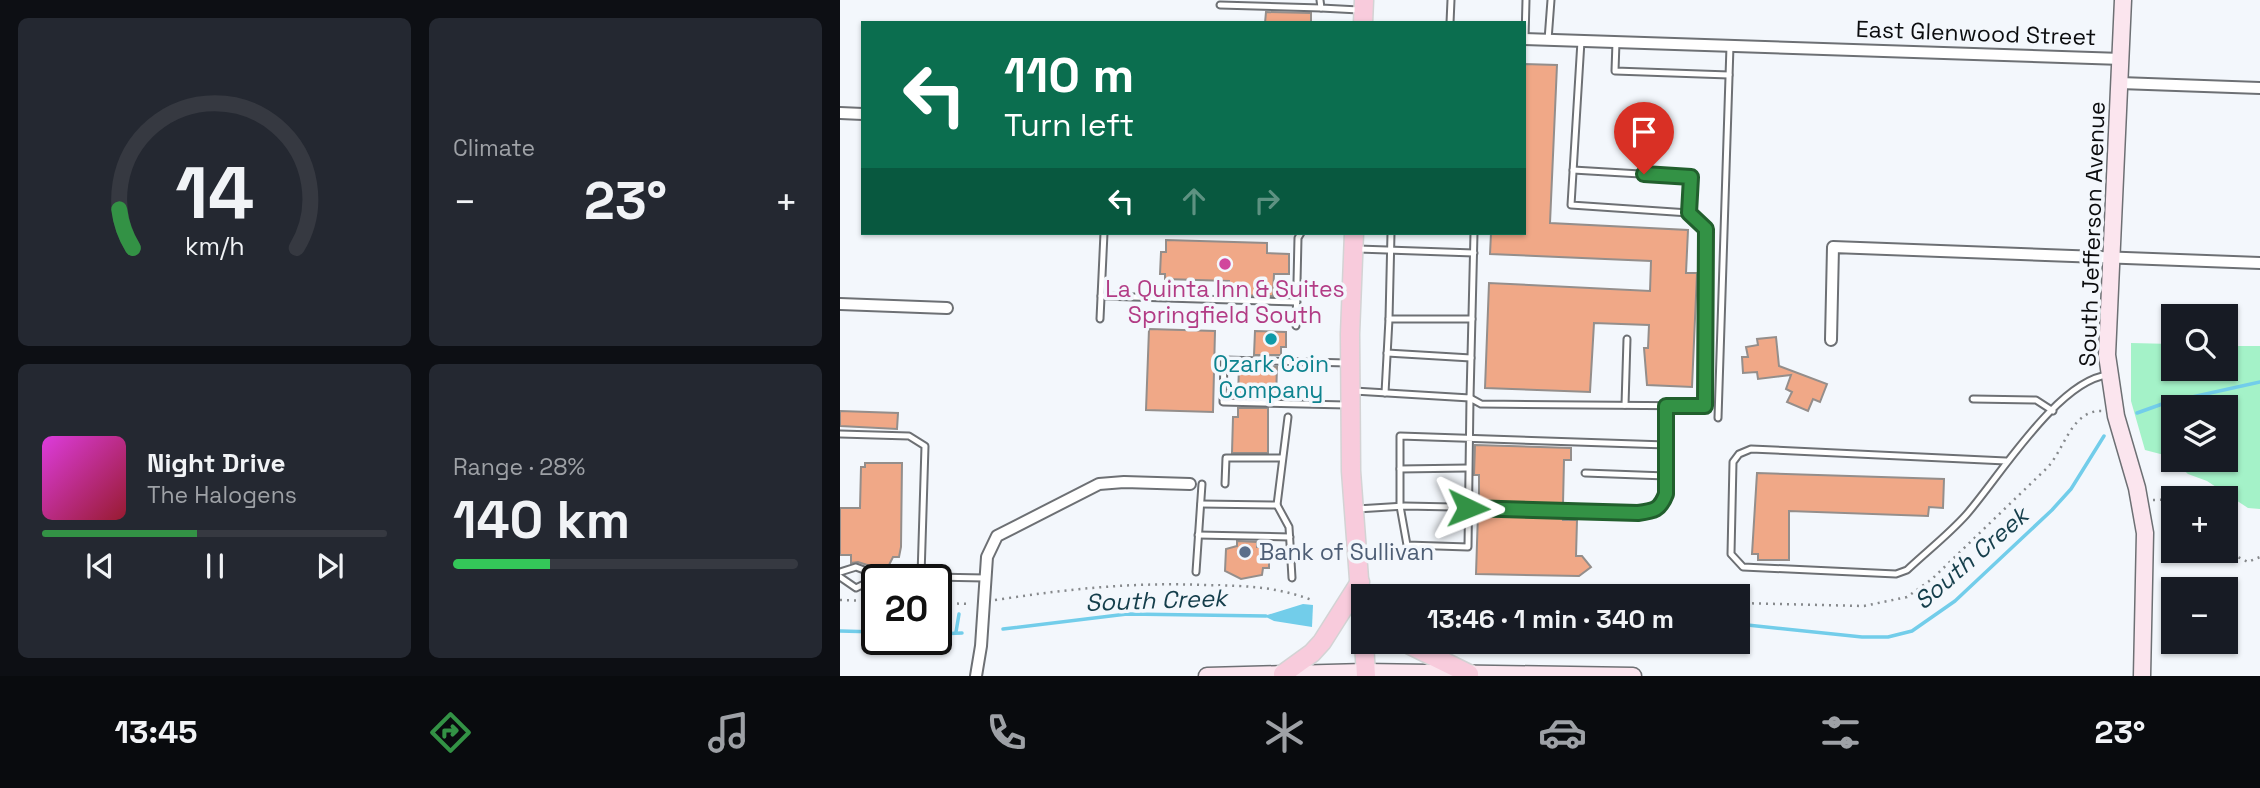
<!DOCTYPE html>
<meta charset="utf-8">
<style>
:root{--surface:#171b24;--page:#242831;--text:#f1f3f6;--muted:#9ea1a6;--line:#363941;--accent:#339245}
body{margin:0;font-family:"Space Grotesk",sans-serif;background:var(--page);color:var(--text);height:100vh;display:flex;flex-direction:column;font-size:26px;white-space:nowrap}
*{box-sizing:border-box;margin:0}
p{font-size:23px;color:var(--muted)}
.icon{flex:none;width:38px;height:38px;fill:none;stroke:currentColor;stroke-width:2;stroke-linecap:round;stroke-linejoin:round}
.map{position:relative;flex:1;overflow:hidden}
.side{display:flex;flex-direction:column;gap:18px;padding:18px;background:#0d0f14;width:840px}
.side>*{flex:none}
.top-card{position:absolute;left:21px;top:21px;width:665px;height:214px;border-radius:0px;box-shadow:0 2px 5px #0004;background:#0b6e4f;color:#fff;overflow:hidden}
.tools{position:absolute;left:1321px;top:304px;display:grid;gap:14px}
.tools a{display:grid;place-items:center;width:77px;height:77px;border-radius:0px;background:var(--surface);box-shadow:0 2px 5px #0004;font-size:35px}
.speed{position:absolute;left:21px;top:564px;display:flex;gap:14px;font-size:35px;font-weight:700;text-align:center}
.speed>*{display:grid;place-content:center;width:91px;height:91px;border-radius:50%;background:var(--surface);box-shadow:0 2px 5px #0004;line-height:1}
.speed .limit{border:4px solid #111;border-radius:10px;background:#fff;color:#111}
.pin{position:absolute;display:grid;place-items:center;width:60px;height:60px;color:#fff;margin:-72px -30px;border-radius:50% 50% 50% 0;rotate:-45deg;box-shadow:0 0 7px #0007}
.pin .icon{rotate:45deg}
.me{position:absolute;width:77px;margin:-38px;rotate:92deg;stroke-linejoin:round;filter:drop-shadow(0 0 5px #0008)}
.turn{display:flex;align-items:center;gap:24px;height:147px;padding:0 28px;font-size:32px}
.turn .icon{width:91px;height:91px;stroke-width:2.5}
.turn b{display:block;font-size:49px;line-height:60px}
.lanes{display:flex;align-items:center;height:66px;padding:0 28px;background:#0003;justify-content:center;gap:35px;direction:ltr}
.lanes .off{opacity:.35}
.big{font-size:52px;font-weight:700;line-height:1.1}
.side .card{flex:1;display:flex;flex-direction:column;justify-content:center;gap:10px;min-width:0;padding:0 24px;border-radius:10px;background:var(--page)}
.side .dial{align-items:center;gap:0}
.dial svg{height:182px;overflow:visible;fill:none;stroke:var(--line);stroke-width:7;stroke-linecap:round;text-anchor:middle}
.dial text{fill:var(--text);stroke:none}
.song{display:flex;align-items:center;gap:21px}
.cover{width:84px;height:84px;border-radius:10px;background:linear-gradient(135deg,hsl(300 70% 55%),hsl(350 70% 35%))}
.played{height:7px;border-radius:4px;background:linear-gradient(90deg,var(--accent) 45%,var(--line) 45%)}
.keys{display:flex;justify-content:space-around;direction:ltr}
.heat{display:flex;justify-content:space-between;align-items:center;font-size:38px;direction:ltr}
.charge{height:10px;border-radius:5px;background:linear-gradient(90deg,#34c759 28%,var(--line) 0)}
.side .tiles{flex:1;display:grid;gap:18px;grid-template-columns:repeat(2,1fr)}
.trip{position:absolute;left:511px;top:584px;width:399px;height:70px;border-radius:0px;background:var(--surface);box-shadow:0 2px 5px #0004;font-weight:700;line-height:70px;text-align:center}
.dock{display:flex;height:112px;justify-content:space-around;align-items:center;background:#090b0e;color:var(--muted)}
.dock .icon{width:49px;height:49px}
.dock .on{color:var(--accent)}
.dock b{font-size:32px;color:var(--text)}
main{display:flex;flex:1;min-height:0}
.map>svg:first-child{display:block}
</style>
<main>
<section class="side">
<div class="tiles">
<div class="card dial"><svg viewBox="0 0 100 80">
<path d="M14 69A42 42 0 1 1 86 69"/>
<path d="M14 69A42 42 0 0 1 8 52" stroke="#339245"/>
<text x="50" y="56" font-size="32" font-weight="700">14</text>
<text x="50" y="72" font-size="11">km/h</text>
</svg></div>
<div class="card"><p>Climate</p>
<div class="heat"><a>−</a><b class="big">23°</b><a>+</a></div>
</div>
<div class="card">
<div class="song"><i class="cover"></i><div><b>Night Drive</b><p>The Halogens</p></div></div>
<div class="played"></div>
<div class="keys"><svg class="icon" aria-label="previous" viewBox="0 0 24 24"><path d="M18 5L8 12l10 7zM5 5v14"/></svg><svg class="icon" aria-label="pause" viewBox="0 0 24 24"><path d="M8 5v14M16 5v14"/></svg><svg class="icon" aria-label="next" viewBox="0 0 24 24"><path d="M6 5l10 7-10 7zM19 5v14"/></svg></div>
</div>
<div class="card"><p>Range · 28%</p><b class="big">140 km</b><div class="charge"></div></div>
</div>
</section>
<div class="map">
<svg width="1420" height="676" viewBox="0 0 1420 676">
<rect width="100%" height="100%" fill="#f3f7fc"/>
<!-- green -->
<path fill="#a4f2c8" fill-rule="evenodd" d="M1291,343L1333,344L1334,369H1386V346H1420V509L1408,508L1367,481L1348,474L1328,456L1305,450L1291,401ZM1334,408H1386V460H1334Z"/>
<!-- water -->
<path fill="#72cdea" d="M463,604L473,605L472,627L434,621L424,616Z"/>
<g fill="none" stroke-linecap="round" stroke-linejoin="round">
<!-- stream -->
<g stroke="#72cdea" stroke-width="3.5">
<path d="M1297,413L1325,403L1420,382"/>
<path d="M898,624L1022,637H1048L1072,631L1115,601L1212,510L1231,489L1264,436"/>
<path d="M163,629L287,614L426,616"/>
<path d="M0,631L37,632"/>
<path d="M116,632L119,614"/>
<path d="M96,634L122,633"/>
</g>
</g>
<!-- building -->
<g fill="#f0a887" stroke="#948e8b" stroke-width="2">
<path d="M426,12L471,13V23H425Z"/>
<path d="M684,64L717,65L710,223L848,230L846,273H857L852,387L807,385L804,348H808L809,325L754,323L750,392L645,388L649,283L810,291L811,261L650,254L651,233H684Z"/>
<path d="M326,240L427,243V253L449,254V274H434L433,296L389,295V281L325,279V274H320L321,252H326Z"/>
<path d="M309,329L375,331L373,412L306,410Z"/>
<path d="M415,331L446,332V347H441V355H414Z"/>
<path d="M936,337L939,366L987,384L980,402L973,399L968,411L947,402L952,392L946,389L951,375L918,379L917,372L903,373L902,357H908L906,347L918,345L917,339Z"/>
<path d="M399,366L437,367L436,398L398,397Z"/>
<path d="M398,408H428V453H392L393,417H398Z"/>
<path d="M0,411L58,413L57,429L0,426Z"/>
<path d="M635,445L731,448V460H724L723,504L639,502V475H634Z"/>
<path d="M25,463H62L61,547L59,557H53L46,571L18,562L11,563V555H0V508H20L21,467H25Z"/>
<path d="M917,473L1104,479L1103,508L1089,507L1088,516L949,511V560H918V554H912Z"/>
<path d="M638,513L723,514V520H737L736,556H742L751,567L739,576L636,574Z"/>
<path d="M397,541L417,542V547H424L423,555H429V568H423L422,575L401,579L385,571L386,549L397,546Z"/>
</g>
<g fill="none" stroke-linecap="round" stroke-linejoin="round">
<defs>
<g id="lane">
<path d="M480,0L481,8L519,10"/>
<path d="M380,5L481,8"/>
<path d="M610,23L611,0"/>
<path d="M685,39L686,0"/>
<path d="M708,40L711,0"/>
<path d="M741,41L731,205L849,213L866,229L865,406L641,404L630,398L628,547L567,545L560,506V436L826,445"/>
<path d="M776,42L775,71L889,75"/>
<path d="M733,170L851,177L849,213"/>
<path d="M518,249L634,253"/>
<path d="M261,296L457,302"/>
<path d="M260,319L264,233"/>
<path d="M549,319L551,233"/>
<path d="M456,326L458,238L461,233"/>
<path d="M547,353L631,358"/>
<path d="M514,391L630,398L634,233"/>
<path d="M545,393L549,319H632"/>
<path d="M1133,399L1196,400L1213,411"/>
<path d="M506,405L383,402L384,360L507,363"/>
<path d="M785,405L787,339"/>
<path d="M878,418L890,46"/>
<path d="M0,434L69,436L85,446L81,576"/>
<path d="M1166,461L911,449L899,454L893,462L891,554L903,567L1056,574L1067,570C1086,552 1108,535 1126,515C1158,479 1218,380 1268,375"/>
<path d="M560,469L628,468"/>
<path d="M745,473L826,476"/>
<path d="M385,484L386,458H441"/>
<path d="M361,504L437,505L448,417"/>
<path d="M437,505L449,527L452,578"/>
<path d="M517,509L565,506L815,511L822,504L826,494V406"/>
<path d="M358,535L450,537"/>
<path d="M0,572L16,567L40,576"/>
<path d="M356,572L362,484"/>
<path d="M0,577L16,588L40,576L145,578"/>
</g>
<g id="street">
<path d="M684,39L1282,59"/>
<path d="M1280,83L1420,88"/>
<path d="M0,113L23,114"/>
<path d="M0,304L107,308"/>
<path d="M991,340L993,247L1420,263"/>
<path d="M136,676L141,646L147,557L157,536L259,484L284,482L350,484"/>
</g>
<g id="secondary">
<path d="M1283,0L1267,355L1276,416L1297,488L1305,533L1302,676"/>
<path d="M367,676L525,672L793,676"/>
</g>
<g id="primary">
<path d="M523,23L524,0"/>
<path d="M514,233L510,334L511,471L523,633"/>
<path d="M524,642L526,676"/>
<path d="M564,642L629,674"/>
<path d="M447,676L443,674L472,653L482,642L520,582"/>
</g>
</defs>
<!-- lane casing -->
<use href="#lane" stroke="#6d7074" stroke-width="9"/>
<!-- street casing -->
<use href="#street" stroke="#6d7074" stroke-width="14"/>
<!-- secondary casing -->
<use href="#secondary" stroke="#6d7074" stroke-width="19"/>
<!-- primary casing -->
<use href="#primary" stroke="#d3d3d4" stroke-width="21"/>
<!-- path -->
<g stroke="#86898c" stroke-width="2.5" stroke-dasharray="2 5" stroke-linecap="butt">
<path d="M1313,500L1344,499"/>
<path d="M1386,551L1408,562L1420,557"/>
<path d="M0,600L37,601"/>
<path d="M155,600C228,589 292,582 366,585C407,586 433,586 472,600"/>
<path d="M96,603L131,604"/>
<path d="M898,603L1024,606L1067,597L1092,579L1208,467C1225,448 1232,409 1263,411"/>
</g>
<!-- lane -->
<use href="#lane" stroke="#fff" stroke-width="5"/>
<!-- street -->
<use href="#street" stroke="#fff" stroke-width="10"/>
<!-- secondary -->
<use href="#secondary" stroke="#fbe5ee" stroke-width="16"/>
<!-- primary -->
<use href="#primary" stroke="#f8cbdc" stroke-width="18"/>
</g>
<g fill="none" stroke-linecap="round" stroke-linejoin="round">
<defs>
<path id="route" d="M628,508L798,513C814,511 820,510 826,494V406H865L866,229L849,213L851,177L804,174"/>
</defs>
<!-- route casing -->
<use href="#route" stroke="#215f2d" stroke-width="18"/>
<!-- route -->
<use href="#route" stroke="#339245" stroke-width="12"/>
</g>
<!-- markers -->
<circle fill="#d1479c" stroke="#f3f7fc" stroke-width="2.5" cx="385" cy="264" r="7"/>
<circle fill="#0f9aa8" stroke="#f3f7fc" stroke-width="2.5" cx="431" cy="339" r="7"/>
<circle fill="#5c6f8a" stroke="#f3f7fc" stroke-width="2.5" cx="405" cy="552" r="7"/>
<g text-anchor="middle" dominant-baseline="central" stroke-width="7" stroke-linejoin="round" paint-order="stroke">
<!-- street labels -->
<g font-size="23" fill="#0b0c0e" stroke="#f3f7fc">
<text transform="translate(1136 33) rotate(2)">East Glenwood Street</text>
<text transform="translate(1252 234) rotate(-88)">South Jefferson Avenue</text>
</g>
<!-- hotel labels -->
<g font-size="23" fill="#b23c85" stroke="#f3f7fc">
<text x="385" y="289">La Quinta Inn &amp; Suites<tspan x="385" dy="26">Springfield South</tspan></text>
</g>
<!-- culture labels -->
<g font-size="23" fill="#0d838f" stroke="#f3f7fc">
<text x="431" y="364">Ozark Coin<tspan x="431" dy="26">Company</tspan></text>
</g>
<!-- service labels -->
<g font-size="23" fill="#4e5e75" stroke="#f3f7fc" text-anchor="start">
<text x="419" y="552">Bank of Sullivan</text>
</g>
<!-- water labels -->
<g font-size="24" font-style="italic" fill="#153e4b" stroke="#f3f7fc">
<text transform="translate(1131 558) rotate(-41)">South Creek</text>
<text transform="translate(316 600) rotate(-2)">South Creek</text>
</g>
</g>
</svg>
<div class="tools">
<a><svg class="icon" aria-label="search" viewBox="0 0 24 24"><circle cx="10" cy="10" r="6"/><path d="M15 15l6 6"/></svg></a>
<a><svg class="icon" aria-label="layers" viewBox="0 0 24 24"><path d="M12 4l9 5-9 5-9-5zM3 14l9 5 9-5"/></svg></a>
<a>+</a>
<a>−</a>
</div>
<div class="speed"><div class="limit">20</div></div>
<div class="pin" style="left:804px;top:174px;background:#d93025"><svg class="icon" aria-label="arrive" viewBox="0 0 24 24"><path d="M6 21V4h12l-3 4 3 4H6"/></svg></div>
<svg class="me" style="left:628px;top:508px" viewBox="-20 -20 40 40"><path d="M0-17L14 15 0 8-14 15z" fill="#339245" stroke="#fff" stroke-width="4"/></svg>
<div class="trip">13:46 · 1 min · 340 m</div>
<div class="top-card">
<div class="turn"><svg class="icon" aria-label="left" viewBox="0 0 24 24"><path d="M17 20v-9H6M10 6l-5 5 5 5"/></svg><div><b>110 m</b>Turn left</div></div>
<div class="lanes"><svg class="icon" aria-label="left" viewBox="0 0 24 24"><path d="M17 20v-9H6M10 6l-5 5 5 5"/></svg><svg class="icon off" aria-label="ahead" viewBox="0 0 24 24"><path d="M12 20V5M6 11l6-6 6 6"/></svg><svg class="icon off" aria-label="right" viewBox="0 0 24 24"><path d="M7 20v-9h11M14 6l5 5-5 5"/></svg></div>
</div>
</div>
</main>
<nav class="dock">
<b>13:45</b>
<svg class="icon on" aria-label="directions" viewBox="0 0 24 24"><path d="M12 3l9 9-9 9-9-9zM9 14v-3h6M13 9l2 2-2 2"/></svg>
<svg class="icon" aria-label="music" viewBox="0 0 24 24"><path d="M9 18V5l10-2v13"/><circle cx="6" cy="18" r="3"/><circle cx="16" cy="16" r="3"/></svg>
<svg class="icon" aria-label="phone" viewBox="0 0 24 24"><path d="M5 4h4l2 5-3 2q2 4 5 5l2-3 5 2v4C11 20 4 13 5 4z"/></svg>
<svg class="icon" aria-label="climate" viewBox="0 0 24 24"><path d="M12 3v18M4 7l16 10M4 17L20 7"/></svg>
<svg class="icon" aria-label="car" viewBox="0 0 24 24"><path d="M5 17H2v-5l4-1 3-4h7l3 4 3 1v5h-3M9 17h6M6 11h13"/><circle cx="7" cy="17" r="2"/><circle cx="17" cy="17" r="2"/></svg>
<svg class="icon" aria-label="filters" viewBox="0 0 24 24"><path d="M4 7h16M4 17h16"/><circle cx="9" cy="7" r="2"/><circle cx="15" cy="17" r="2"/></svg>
<b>23°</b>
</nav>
